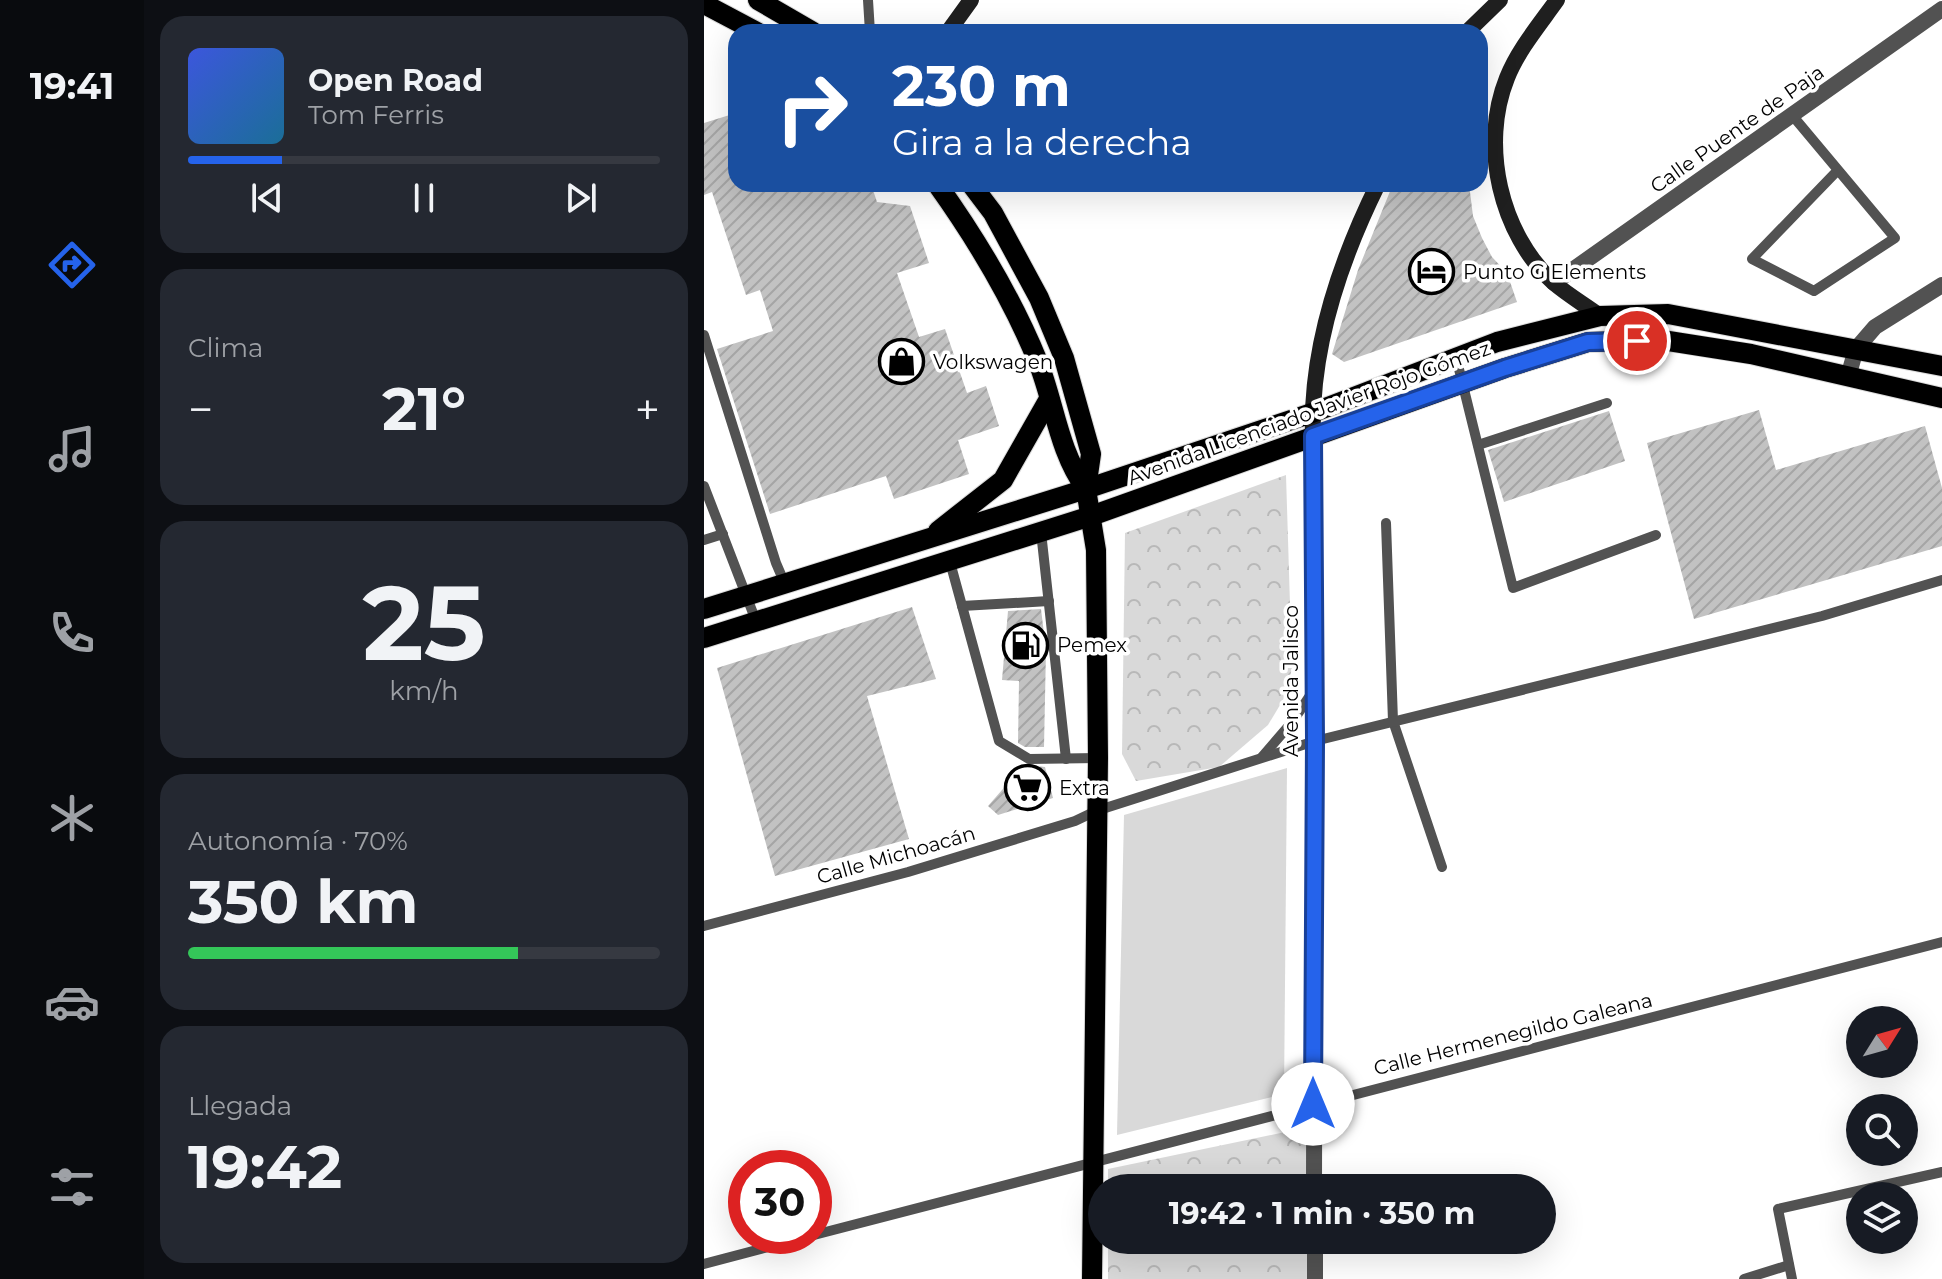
<!DOCTYPE html>
<html lang="es">
<meta charset="utf-8">
<style>
:root{--surface:#171b24;--page:#242831;--text:#f1f3f6;--muted:#9ea1a6;--line:#363941;--accent:#2563eb}
body{margin:0;font-family:Montserrat,sans-serif;background:var(--page);color:var(--text);height:100vh;display:flex;flex-direction:column;font-size:30px;white-space:nowrap}
*{box-sizing:border-box;margin:0}
p{font-size:26px;color:var(--muted)}
.icon{flex:none;width:44px;height:44px;fill:none;stroke:currentColor;stroke-width:2;stroke-linecap:round;stroke-linejoin:round}
.map{position:relative;flex:1;overflow:hidden}
.drawer{display:flex;flex-direction:column;gap:16px;padding:16px;background:#0d0f14;width:560px}
.drawer>*{flex:none}
.banner{position:absolute;left:24px;top:24px;width:760px;height:168px;border-radius:24px;box-shadow:0 8px 32px #0002;background:#1a4fa0;color:#fff;overflow:hidden}
.needle{width:52px;rotate:53deg}
.controls{position:absolute;left:1142px;top:1006px;display:grid;gap:16px}
.controls a{display:grid;place-items:center;width:72px;height:72px;border-radius:50%;background:var(--surface);box-shadow:0 8px 32px #0002;font-size:40px}
.speed{position:absolute;left:24px;top:1150px;display:flex;gap:16px;font-size:40px;font-weight:700;text-align:center}
.speed>*{display:grid;place-content:center;width:104px;height:104px;border-radius:50%;background:var(--surface);box-shadow:0 8px 32px #0002;line-height:1}
.speed .limit{border:12px solid #d22;background:#fff;color:#111}
.pin{position:absolute;display:grid;place-items:center;width:68px;height:68px;color:#fff;margin:-34px;border:4px solid #fff;border-radius:50%;box-shadow:0 2px 8px #0007}
.me{position:absolute;width:88px;margin:-44px;rotate:0deg;stroke-linejoin:round;filter:drop-shadow(0 0 6px #0008)}
.turn{display:flex;align-items:center;gap:28px;height:168px;padding:0 32px;font-size:36px}
.turn .icon{width:104px;height:104px;stroke-width:2.5}
.turn b{display:block;font-size:56px;line-height:68px}
.big{font-size:60px;font-weight:700;line-height:1.1}
.drawer .widget{flex:1;display:flex;flex-direction:column;justify-content:center;gap:12px;min-width:0;padding:0 28px;border-radius:24px;background:var(--page)}
.drawer .dial{align-items:center;gap:0}
.dial b{font-size:104px;line-height:1}
.song{display:flex;align-items:center;gap:24px}
.cover{width:96px;height:96px;border-radius:12px;background:linear-gradient(135deg,hsl(230 70% 55%),hsl(200 70% 35%))}
.played{height:8px;border-radius:4px;background:linear-gradient(90deg,var(--accent) 20%,var(--line) 20%)}
.keys{display:flex;justify-content:space-around;direction:ltr}
.heat{display:flex;justify-content:space-between;align-items:center;font-size:44px;direction:ltr}
.charge{height:12px;border-radius:6px;background:linear-gradient(90deg,#34c759 70%,var(--line) 0)}
.trip{position:absolute;left:384px;top:1174px;width:468px;height:80px;border-radius:40px;background:var(--surface);box-shadow:0 8px 32px #0002;font-weight:700;line-height:80px;text-align:center}
main{display:flex;flex:1;min-height:0}
.dock{display:flex;flex-direction:column;width:144px;justify-content:space-around;align-items:center;background:#090b0e;color:var(--muted)}
.dock .icon{width:56px;height:56px}
.dock .active{color:var(--accent)}
.dock b{font-size:36px;color:var(--text)}
.map>svg:first-child{display:block}
</style>
<main>
<nav class="dock">
<b>19:41</b>
<svg class="icon active" aria-label="directions" viewBox="0 0 24 24"><path d="M12 3l9 9-9 9-9-9zM9 14v-3h6M13 9l2 2-2 2"/></svg>
<svg class="icon" aria-label="music" viewBox="0 0 24 24"><path d="M9 18V5l10-2v13"/><circle cx="6" cy="18" r="3"/><circle cx="16" cy="16" r="3"/></svg>
<svg class="icon" aria-label="phone" viewBox="0 0 24 24"><path d="M5 4h4l2 5-3 2q2 4 5 5l2-3 5 2v4C11 20 4 13 5 4z"/></svg>
<svg class="icon" aria-label="climate" viewBox="0 0 24 24"><path d="M12 3v18M4 7l16 10M4 17L20 7"/></svg>
<svg class="icon" aria-label="car" viewBox="0 0 24 24"><path d="M5 17H2v-5l4-1 3-4h7l3 4 3 1v5h-3M9 17h6M6 11h13"/><circle cx="7" cy="17" r="2"/><circle cx="17" cy="17" r="2"/></svg>
<svg class="icon" aria-label="filters" viewBox="0 0 24 24"><path d="M4 7h16M4 17h16"/><circle cx="9" cy="7" r="2"/><circle cx="15" cy="17" r="2"/></svg>
</nav>
<section class="drawer">
<div class="widget">
<div class="song"><i class="cover"></i><div><b>Open Road</b><p>Tom Ferris</p></div></div>
<div class="played"></div>
<div class="keys"><svg class="icon" aria-label="previous" viewBox="0 0 24 24"><path d="M18 5L8 12l10 7zM5 5v14"/></svg><svg class="icon" aria-label="pause" viewBox="0 0 24 24"><path d="M8 5v14M16 5v14"/></svg><svg class="icon" aria-label="next" viewBox="0 0 24 24"><path d="M6 5l10 7-10 7zM19 5v14"/></svg></div>
</div>
<div class="widget"><p>Clima</p>
<div class="heat"><a>−</a><b class="big">21°</b><a>+</a></div>
</div>
<div class="widget dial"><b>25</b><p>km/h</p></div>
<div class="widget"><p>Autonomía · 70%</p><b class="big">350 km</b><div class="charge"></div></div>
<div class="widget"><p>Llegada</p><b class="big">19:42</b></div>
</section>
<div class="map">
<svg width="1238" height="1279" viewBox="0 0 1238 1279">
<defs>
<pattern id="forest-crowns" width="20" height="18" patternUnits="userSpaceOnUse" patternTransform="scale(2)"><rect width="20" height="18" fill="#d9d9d9"/><path d="M2 6a3 3 0 1 1 6 0M12 15a3 3 0 1 1 6 0" fill="none" stroke="#b8b8b8"/></pattern>
<pattern id="building-hatch" width="6" height="6" patternUnits="userSpaceOnUse" patternTransform="scale(2)"><rect width="6" height="6" fill="#c2c2c2"/><path d="M-1 1l2-2M0 6l6-6M5 7l2-2" fill="none" stroke="#a5a5a5"/></pattern>
</defs>
<rect width="100%" height="100%" fill="#fff"/>
<!-- forest -->
<g fill="url(#forest-crowns)">
<path d="M582,475L588,669L579,700L564,725L515,767L432,781L418,754L421,533Z"/>
<path d="M605,1127L606,1188H404V1169Z"/>
<path d="M404,1240H606L607,1279H404Z"/>
</g>
<!-- pitch -->
<path fill="#d9d9d9" d="M583,768L580,1094L413,1135L420,815Z"/>
<!-- building -->
<g fill="url(#building-hatch)">
<path d="M32,113V184H167L173,202L206,206L225,263L193,273L215,337L241,329L263,393L282,386L295,426L254,440L265,474L190,499L182,476L66,514L13,349L69,331L56,290L42,295L8,192L0,195V123Z"/>
<path d="M689,184H765L769,216L778,238L788,257L803,273L813,302L640,362L628,354L654,270Z"/>
<path d="M1055,410L1072,470L1221,426L1238,488V546L990,619L943,443Z"/>
<path d="M905,411L921,461L800,502L784,450Z"/>
<path d="M208,607L232,679L163,696L205,839L71,876L13,668Z"/>
<path d="M337,609L342,650L340,747H321L314,743L315,681L298,680L304,611Z"/>
<path d="M320,765L341,767L349,798L294,815L284,806Z"/>
</g>
<g fill="none" stroke-linecap="round" stroke-linejoin="round">
<defs>
<g id="primary">
<path d="M54,0L109,32"/>
<path d="M0,4L53,32"/>
<path d="M233,184C273,240 308,298 334,362C351,405 354,450 382,489"/>
<path d="M267,184L289,213L335,298L360,358L387,454L382,489L392,550L394,758L388,1279"/>
<path d="M234,531L299,480L345,399"/>
<path d="M0,609L382,489L608,413L793,342L896,316L964,314L1238,366"/>
<path d="M0,638L387,516L801,368L884,342L958,340L1047,354L1238,398"/>
</g>
</defs>
<!-- primary casing -->
<use href="#primary" stroke="#dbdbdb" stroke-width="22"/>
<!-- lane -->
<g stroke="#525252" stroke-width="10">
<path d="M164,0L166,32"/>
<path d="M1088,115L1191,238L1110,291L1048,259L1134,170"/>
<path d="M0,335L72,563L81,584"/>
<path d="M752,357L809,588L952,535"/>
<path d="M774,445L903,403"/>
<path d="M0,486L52,621"/>
<path d="M682,523L689,721L738,867"/>
<path d="M337,532L362,759"/>
<path d="M0,540L19,534"/>
<path d="M246,562L295,741L325,759L394,758"/>
<path d="M258,606L345,601"/>
<path d="M558,757L589,721L609,691"/>
<path d="M0,926L204,872L371,821L392,811L611,741L1118,616L1238,580"/>
<path d="M110,1235L1238,942"/>
<path d="M0,1264L106,1236"/>
<path d="M1040,1279L1085,1265"/>
<path d="M1088,1279L1074,1209L1238,1172"/>
</g>
<!-- street -->
<g stroke="#525252" stroke-width="16">
<path d="M850,283L1238,9"/>
<path d="M1144,377L1152,349L1171,327L1238,285"/>
<path d="M609,436L611,741L610,1188"/>
<path d="M611,1240V1279"/>
</g>
<!-- secondary -->
<g stroke="#1f1f1f" stroke-width="16">
<path d="M853,0C836,24 814,50 803,78C776,145 796,234 850,283C864,295 881,305 896,316"/>
<path d="M244,32L267,0"/>
<path d="M763,32L796,0"/>
<path d="M609,436C606,350 636,261 674,184"/>
</g>
<!-- primary -->
<use href="#primary" stroke="#000" stroke-width="20"/>
</g>
<g fill="none" stroke-linecap="round" stroke-linejoin="round">
<defs>
<path id="route" d="M609,1104L611,741L609,436L801,368L884,342L933,341"/>
</defs>
<!-- route casing -->
<use href="#route" stroke="#184099" stroke-width="20"/>
<!-- route -->
<use href="#route" stroke="#2563eb" stroke-width="14"/>
</g>
<!-- icons -->
<defs>
<symbol id="hotel-ring" viewBox="-11 -11 22 22"><circle r="9.5" fill="#fff" stroke="#000" stroke-width="1.5"/><path d="M-6-4.5h1.5V1H6V5H4.5V3h-9V5H-6ZM-4 0a1.8 1.8 0 1 1 3.6 0ZM.5 0V-2.5h3Q6-2.5 6 0Z" fill="#000"/></symbol>
<symbol id="shop-ring" viewBox="-11 -11 22 22"><circle r="9.5" fill="#fff" stroke="#000" stroke-width="1.5"/><path d="M-5-2.5h2.3a2.7 3.5 0 0 1 5.4 0H5L5.5 6h-11ZM-1.5-2.5h3a1.5 2.3 0 0 0-3 0Z" fill="#000"/></symbol>
<symbol id="fuel-ring" viewBox="-11 -11 22 22"><circle r="9.5" fill="#fff" stroke="#000" stroke-width="1.5"/><path d="M-5.5-6h7V0h2V4h1.3V-2.5L3-4.5l.8-.8L6-3V5H2.5V1h-1V6h-7ZM-4.2-4.7v3.2H.2V-4.7Z" fill="#000"/></symbol>
<symbol id="supermarket-ring" viewBox="-11 -11 22 22"><circle r="9.5" fill="#fff" stroke="#000" stroke-width="1.5"/><path d="M-6-5.5h2.5l.6 2H6L4.5 2H-2.5L-4.4-4H-6ZM-1.5 3.2a1.3 1.3 0 1 0 .1 0ZM3 3.2a1.3 1.3 0 1 0 .1 0Z" fill="#000"/></symbol>
</defs>
<g fill-rule="evenodd">
<use href="#hotel-ring" x="702" y="246" width="51" height="51"/>
<use href="#shop-ring" x="172" y="336" width="51" height="51"/>
<use href="#fuel-ring" x="296" y="620" width="51" height="51"/>
<use href="#supermarket-ring" x="298" y="762" width="51" height="51"/>
</g>
<g text-anchor="middle" dominant-baseline="central" stroke-width="7" stroke-linejoin="round" paint-order="stroke">
<!-- street labels -->
<g font-size="20" fill="#000" stroke="#fff">
<text transform="translate(1033 129) rotate(-35)">Calle Puente de Paja</text>
<text transform="translate(605 413) rotate(-20)">Avenida Licenciado Javier Rojo Gómez</text>
<text transform="translate(587 681) rotate(-90)">Avenida Jalisco</text>
<text transform="translate(192 855) rotate(-16)">Calle Michoacán</text>
<text transform="translate(809 1034) rotate(-14)">Calle Hermenegildo Galeana</text>
</g>
<!-- poi labels -->
<g font-size="20" fill="#000" stroke="#fff" text-anchor="start">
<text x="759" y="272">Punto G Elements</text>
<text x="229" y="362">Volkswagen</text>
<text x="353" y="645">Pemex</text>
<text x="355" y="788">Extra</text>
</g>
</g>
</svg>
<div class="controls">
<a><svg class="needle" viewBox="-14 -14 28 28"><path d="M0-13l5 13h-10z" fill="#e53935"/><path d="M0 13l5-13h-10z" fill="#9ea1a6"/></svg></a>
<a><svg class="icon" aria-label="search" viewBox="0 0 24 24"><circle cx="10" cy="10" r="6"/><path d="M15 15l6 6"/></svg></a>
<a><svg class="icon" aria-label="layers" viewBox="0 0 24 24"><path d="M12 4l9 5-9 5-9-5zM3 14l9 5 9-5"/></svg></a>
</div>
<div class="speed"><div class="limit">30</div></div>
<div class="pin" style="left:933px;top:341px;background:#d93025"><svg class="icon" aria-label="arrive" viewBox="0 0 24 24"><path d="M6 21V4h12l-3 4 3 4H6"/></svg></div>
<svg class="me" style="left:609px;top:1104px" viewBox="-20 -20 40 40"><circle r="19" fill="#fff"/><path d="M0-13L10 11 0 6-10 11z" fill="#2563eb"/></svg>
<div class="trip">19:42 · 1 min · 350 m</div>
<div class="banner">
<div class="turn"><svg class="icon" aria-label="right" viewBox="0 0 24 24"><path d="M7 20v-9h11M14 6l5 5-5 5"/></svg><div><b>230 m</b>Gira a la derecha</div></div>
</div>
</div>
</main>
